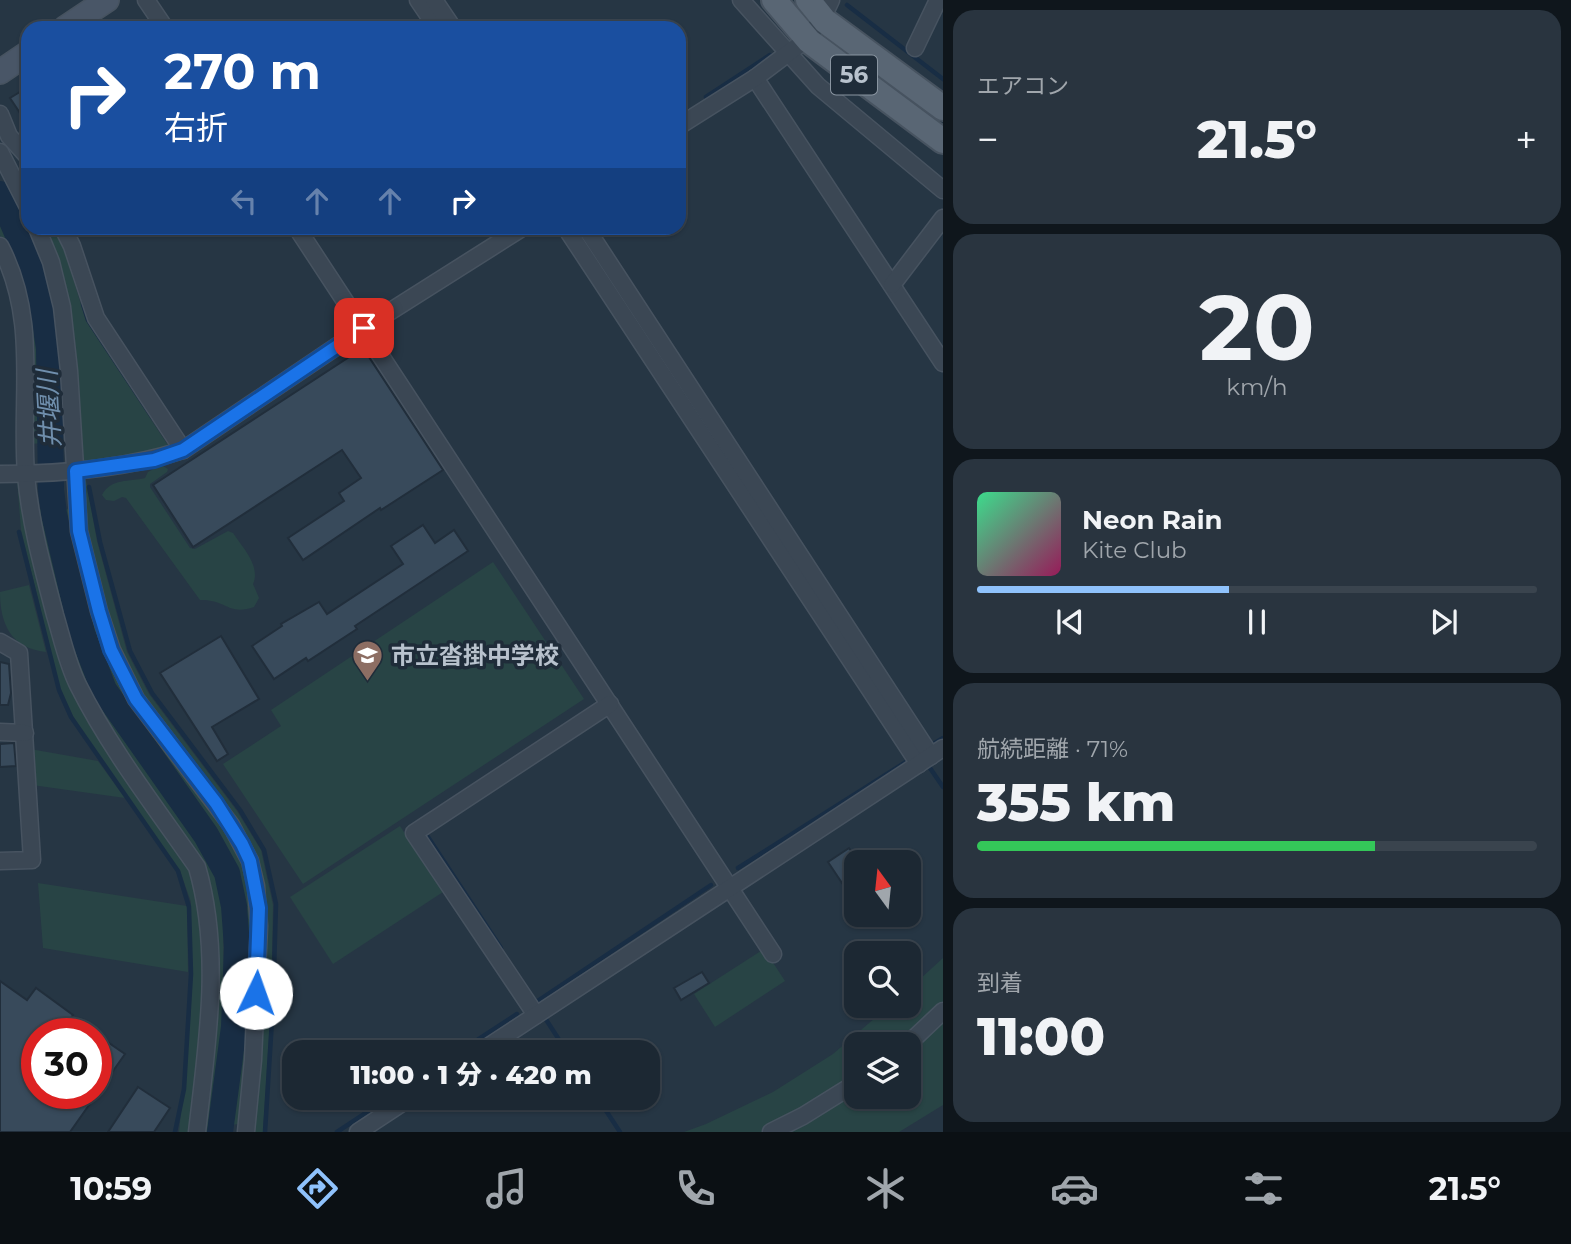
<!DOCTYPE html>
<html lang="ja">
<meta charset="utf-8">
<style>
:root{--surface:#1c2833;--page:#29343f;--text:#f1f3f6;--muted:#a0a6ac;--line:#3a444e;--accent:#8fc2fc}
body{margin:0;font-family:Montserrat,"Noto Sans JP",sans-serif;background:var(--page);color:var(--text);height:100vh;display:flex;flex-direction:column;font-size:26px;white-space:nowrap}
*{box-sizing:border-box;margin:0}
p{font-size:23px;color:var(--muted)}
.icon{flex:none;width:38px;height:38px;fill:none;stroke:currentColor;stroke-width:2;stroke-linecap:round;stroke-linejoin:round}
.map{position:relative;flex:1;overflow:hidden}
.panel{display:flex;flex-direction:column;gap:10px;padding:10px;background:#0f161c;width:628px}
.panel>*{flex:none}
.guide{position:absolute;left:21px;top:21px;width:665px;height:214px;border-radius:21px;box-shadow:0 2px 5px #0004,0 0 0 2px var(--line);background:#1a4fa0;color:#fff;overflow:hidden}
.needle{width:46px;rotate:345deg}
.tools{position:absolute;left:844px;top:850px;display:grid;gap:14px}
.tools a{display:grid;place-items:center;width:77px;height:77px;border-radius:14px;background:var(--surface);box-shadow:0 2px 5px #0004,0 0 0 2px var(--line);font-size:35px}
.speed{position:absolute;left:21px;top:1018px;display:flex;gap:14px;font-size:35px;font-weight:700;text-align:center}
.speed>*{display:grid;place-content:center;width:91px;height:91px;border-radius:50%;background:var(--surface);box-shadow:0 2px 5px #0004,0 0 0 2px var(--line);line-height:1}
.speed .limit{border:10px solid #d22;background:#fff;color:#111}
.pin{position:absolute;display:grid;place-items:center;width:60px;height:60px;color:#fff;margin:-30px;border-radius:14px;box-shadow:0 4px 10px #0006}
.me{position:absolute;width:77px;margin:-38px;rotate:3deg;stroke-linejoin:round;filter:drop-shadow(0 0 5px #0008)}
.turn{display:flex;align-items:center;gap:24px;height:147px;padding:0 28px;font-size:32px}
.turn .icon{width:91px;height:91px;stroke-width:2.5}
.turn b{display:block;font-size:49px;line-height:60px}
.lanes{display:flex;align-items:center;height:66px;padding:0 28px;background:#0003;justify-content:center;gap:35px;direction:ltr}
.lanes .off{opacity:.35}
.big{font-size:52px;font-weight:800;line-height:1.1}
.panel .widget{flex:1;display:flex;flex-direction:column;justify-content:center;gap:10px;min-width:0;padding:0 24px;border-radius:21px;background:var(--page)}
.panel .dial{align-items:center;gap:0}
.dial b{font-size:91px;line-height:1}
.song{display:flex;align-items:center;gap:21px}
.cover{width:84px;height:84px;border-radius:10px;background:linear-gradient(135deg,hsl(150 70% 55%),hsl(330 70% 35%))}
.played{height:7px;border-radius:4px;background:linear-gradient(90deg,var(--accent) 45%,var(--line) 45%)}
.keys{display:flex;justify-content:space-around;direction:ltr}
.heat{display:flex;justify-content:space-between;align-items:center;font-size:38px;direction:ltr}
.charge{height:10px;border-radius:5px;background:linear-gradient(90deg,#34c759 71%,var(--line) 0)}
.trip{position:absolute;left:282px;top:1040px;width:378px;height:70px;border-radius:21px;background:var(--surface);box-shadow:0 2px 5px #0004,0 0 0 2px var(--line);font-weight:800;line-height:70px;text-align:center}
.tabs{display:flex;height:112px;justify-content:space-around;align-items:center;background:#0b1014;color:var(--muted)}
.tabs .icon{width:49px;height:49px}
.tabs .selected{color:var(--accent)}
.tabs b{font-size:32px;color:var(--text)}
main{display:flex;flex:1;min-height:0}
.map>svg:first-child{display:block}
</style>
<main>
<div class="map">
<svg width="943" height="1132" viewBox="0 0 943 1132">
<rect width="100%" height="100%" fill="#263644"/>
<!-- green -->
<g fill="#284445">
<path d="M0,204L24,258L17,260V264L26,262C40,304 44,344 45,388C46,406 48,426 44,443L30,444L8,252L0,235Z"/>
<path d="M42,228H53L65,252L86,321L171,450L80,463Z"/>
<path d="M161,465L168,469L167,472L150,484V487L190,548L195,549L228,531L233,533C243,548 261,566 253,584L259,598L254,607C228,616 226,599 200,600L126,498L122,497L114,501L106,500L102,495C111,478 129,482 145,478L148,472Z"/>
<path d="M17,480H21L62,652L192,866C218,945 201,1050 195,1132H179L191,1010V902L180,871L90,743L73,716L60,689L21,530Z"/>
<path d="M86,480L97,541L127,652L149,694L237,811L261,850L273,905L271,1004L263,1132H248L253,860L127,675L82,531L81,481Z"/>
<path d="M74,506L107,649L228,829L253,888L243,1123L227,1126C234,1073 240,1021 242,968C243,936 245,904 235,873C226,846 208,823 191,801C165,766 135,732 112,695C85,651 70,563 61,512Z"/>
<path d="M36,509H47L49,514L56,550L79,638L95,683L111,714L197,837L214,868L223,908L224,1023L214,1132H202L210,903L99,719L66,644Z"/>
<path d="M493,562L584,699L303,884L223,764L281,726L271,710Z"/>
<path d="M29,585L46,652C10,648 0,623 0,592Z"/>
<path d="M30,749L98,761L125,798L32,785Z"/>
<path d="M400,826L443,892L333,964L290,897Z"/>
<path d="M38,883L187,906L188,972L43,948Z"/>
<path d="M764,949L785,981L715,1027L694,994Z"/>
<path d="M943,958V1005L900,1045H856V1077L800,1112L762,1132H684L706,1124L773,1092L833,1054L889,1006H908V990Z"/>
<path d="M943,1018V1105L899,1132H782L856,1088V1097H908V1051Z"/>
</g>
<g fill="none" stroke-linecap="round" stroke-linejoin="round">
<!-- stream -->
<g stroke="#182d44" stroke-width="4.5">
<path d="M847,5L943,79"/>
<path d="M706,97L770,55"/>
<path d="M679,115L687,110"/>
<path d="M24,161L28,171"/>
<path d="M17,263L29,260"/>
<path d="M83,304L88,320L153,418"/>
<path d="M89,487L100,542L130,651L152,693L240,810L264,850L276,904L273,1004L265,1132"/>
<path d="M19,532L59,690L71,717L178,871L189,907L191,974L184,1089L175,1132"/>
<path d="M930,746L943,738"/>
<path d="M930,768L943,787"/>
<path d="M428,837L501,948"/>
<path d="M738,868L909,760"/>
<path d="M534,999L536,1002L711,885"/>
<path d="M545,1018L567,1052"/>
<path d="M459,1052L517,1014"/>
<path d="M597,1097L620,1132"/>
<path d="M337,1132L390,1097"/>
</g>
<!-- river -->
<path stroke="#182d44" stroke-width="26" d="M0,194L29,260L44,316L49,348L51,490L54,514L82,633L104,690L206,835L227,873L234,906L237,947L234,1027L220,1132"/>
</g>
<!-- building -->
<g fill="#384a5b" stroke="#212e3b" stroke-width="2">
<path d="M28,87V125L10,98Z"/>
<path d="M363,348L443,470L381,510L380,508L303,560L288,538L344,501L339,493L361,478L342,450L193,547L153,485Z"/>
<path d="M423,525L435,543L454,530L468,551L355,626L357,629L308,661L306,658L274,679L252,646L282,626L281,624L319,602L327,614L403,564L391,546Z"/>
<path d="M221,636L259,699L212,727L228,754L217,761L160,673Z"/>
<path d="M0,662L9,664L11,693L8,705H0Z"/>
<path d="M14,743L16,766L0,767V744Z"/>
<path d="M849,848L856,858V904L828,862Z"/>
<path d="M702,972L709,983L681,1000L674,988Z"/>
<path d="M0,981L27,1000L36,988L73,1015L70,1019L92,1034H37V1094H96V1037L102,1041L103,1039L125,1054L70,1132H0Z"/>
<path d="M138,1087L170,1108L154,1132H108Z"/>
</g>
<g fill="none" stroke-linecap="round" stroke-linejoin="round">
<defs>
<g id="minor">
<path d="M146,0L165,28"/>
<path d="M418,0L437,28"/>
<path d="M434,0L453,28"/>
<path d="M741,0L818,86L943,190"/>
<path d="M915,48L938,0"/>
<path d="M755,78L943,363"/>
<path d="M0,114L9,136L28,157"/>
<path d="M679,126L755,78L807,39L823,17L831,0"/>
<path d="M0,152L28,207"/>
<path d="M37,228L51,262L62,307L69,371L79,531L99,611L112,650L136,699L231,825L250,861L256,886L259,926L253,1060L246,1132"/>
<path d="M63,228L72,246L96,318L183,450"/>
<path d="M297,228L773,954"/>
<path d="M566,228L919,764"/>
<path d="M586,228L931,756"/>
<path d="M0,246C39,320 20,395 26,475C30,522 43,569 55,615C62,638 67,663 78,685C110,749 156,808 197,867C222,953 207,1044 197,1132"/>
<path d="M892,285L943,218"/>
<path d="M0,474C62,474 125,469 183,450L364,328L522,228"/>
<path d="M0,642L19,653L32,860L0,861"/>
<path d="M0,732L25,733"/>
<path d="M536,1015L414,833L610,704"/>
<path d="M907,1045L943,1011"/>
<path d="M480,1052L943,748"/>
<path d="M358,1132L411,1097"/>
<path d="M771,1132L803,1116L856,1083"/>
</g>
<g id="secondary">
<path d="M65,28L107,0"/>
<path d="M0,72L28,53"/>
</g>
<g id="primary">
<path d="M774,0L809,41L943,141"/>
<path d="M808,0L825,21L943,108"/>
</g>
</defs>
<!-- minor casing -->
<use href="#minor" stroke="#475360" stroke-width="19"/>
<!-- secondary casing -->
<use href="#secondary" stroke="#475360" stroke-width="26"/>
<!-- primary casing -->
<use href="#primary" stroke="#475360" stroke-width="28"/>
<!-- minor -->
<use href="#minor" stroke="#3b4754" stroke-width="16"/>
<!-- secondary -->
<use href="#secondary" stroke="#495667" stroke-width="23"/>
<!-- primary -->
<use href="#primary" stroke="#596674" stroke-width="24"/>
</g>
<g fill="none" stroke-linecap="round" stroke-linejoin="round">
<defs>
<path id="route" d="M256,993L259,908L250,861L242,844L216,803L136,699L111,650L99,611L79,531L76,471L154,460L183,450L364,328"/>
</defs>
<!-- route casing -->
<use href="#route" stroke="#114b97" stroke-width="18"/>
<!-- route -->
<use href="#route" stroke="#1a73e8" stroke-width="12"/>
</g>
<!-- icons -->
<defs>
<symbol id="school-pin" viewBox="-11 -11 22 30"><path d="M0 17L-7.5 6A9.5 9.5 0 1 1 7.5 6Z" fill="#8d6e63" stroke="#1f2c39"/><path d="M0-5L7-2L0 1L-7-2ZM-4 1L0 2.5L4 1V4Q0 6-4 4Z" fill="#fff"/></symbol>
</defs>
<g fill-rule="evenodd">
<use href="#school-pin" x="350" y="638" width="35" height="47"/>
</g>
<g text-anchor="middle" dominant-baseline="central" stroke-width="7" stroke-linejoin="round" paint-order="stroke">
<!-- shield labels -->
<rect fill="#1f2c39" stroke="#8a95a1" stroke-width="2" x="831" y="55.5" width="46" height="39" rx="5"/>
<g font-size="23" font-weight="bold" fill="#b8c2cd">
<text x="854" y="75">56</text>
</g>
<!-- poi labels -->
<g font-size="24" font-weight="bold" fill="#b8c2cd" stroke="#1f2c39" text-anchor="start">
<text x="391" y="655">市立沓掛中学校</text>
</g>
<!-- water labels -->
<g font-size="26" font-style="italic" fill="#708fad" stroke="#1f2c39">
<text transform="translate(49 409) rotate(-93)">井堰川</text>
</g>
</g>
</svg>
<div class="tools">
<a><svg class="needle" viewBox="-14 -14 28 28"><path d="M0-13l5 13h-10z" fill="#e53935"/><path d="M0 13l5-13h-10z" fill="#a0a6ac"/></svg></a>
<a><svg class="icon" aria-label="search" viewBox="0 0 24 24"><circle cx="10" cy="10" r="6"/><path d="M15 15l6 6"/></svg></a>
<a><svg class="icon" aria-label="layers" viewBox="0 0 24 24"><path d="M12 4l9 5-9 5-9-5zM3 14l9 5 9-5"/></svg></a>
</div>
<div class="speed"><div class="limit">30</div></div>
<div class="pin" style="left:364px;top:328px;background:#d93025"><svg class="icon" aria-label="arrive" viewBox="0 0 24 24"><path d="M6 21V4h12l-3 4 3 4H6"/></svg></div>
<svg class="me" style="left:256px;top:993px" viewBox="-20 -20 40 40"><circle r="19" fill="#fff"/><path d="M0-13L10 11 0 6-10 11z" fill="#1a73e8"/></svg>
<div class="trip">11:00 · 1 分 · 420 m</div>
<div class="guide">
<div class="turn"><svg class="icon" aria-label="right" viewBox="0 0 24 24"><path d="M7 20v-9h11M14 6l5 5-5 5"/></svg><div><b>270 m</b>右折</div></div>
<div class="lanes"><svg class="icon off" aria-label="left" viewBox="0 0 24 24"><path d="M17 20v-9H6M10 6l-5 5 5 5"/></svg><svg class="icon off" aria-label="ahead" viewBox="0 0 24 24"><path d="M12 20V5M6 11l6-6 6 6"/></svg><svg class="icon off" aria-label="ahead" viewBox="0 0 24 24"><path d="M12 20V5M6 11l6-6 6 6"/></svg><svg class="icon" aria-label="right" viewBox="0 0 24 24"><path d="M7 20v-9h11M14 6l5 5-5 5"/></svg></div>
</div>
</div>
<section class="panel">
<div class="widget"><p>エアコン</p>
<div class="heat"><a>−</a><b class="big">21.5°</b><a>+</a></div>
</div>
<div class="widget dial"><b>20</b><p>km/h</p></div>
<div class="widget">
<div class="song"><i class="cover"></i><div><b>Neon Rain</b><p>Kite Club</p></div></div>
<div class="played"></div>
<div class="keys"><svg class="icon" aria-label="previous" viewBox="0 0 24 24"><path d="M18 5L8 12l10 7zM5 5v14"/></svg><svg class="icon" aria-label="pause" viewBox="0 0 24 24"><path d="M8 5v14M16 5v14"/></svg><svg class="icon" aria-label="next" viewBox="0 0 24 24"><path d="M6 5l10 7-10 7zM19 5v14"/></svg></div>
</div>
<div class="widget"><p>航続距離 · 71%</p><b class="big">355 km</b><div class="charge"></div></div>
<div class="widget"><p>到着</p><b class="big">11:00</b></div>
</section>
</main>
<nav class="tabs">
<b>10:59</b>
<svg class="icon selected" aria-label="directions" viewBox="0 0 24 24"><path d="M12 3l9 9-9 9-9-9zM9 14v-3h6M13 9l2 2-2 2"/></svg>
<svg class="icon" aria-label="music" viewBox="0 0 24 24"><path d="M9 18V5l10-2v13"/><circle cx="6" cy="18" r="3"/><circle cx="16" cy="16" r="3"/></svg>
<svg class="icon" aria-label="phone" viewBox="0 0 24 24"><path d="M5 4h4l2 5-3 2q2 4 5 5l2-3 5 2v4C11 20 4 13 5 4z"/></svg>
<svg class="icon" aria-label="climate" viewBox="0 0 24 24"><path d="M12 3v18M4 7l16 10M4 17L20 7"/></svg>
<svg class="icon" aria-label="car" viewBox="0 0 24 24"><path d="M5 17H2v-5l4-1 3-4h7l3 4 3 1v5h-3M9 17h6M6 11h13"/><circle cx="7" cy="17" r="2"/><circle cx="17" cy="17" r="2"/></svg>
<svg class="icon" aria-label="filters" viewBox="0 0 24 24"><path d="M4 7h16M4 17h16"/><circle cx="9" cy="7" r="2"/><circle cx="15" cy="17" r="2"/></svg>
<b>21.5°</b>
</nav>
